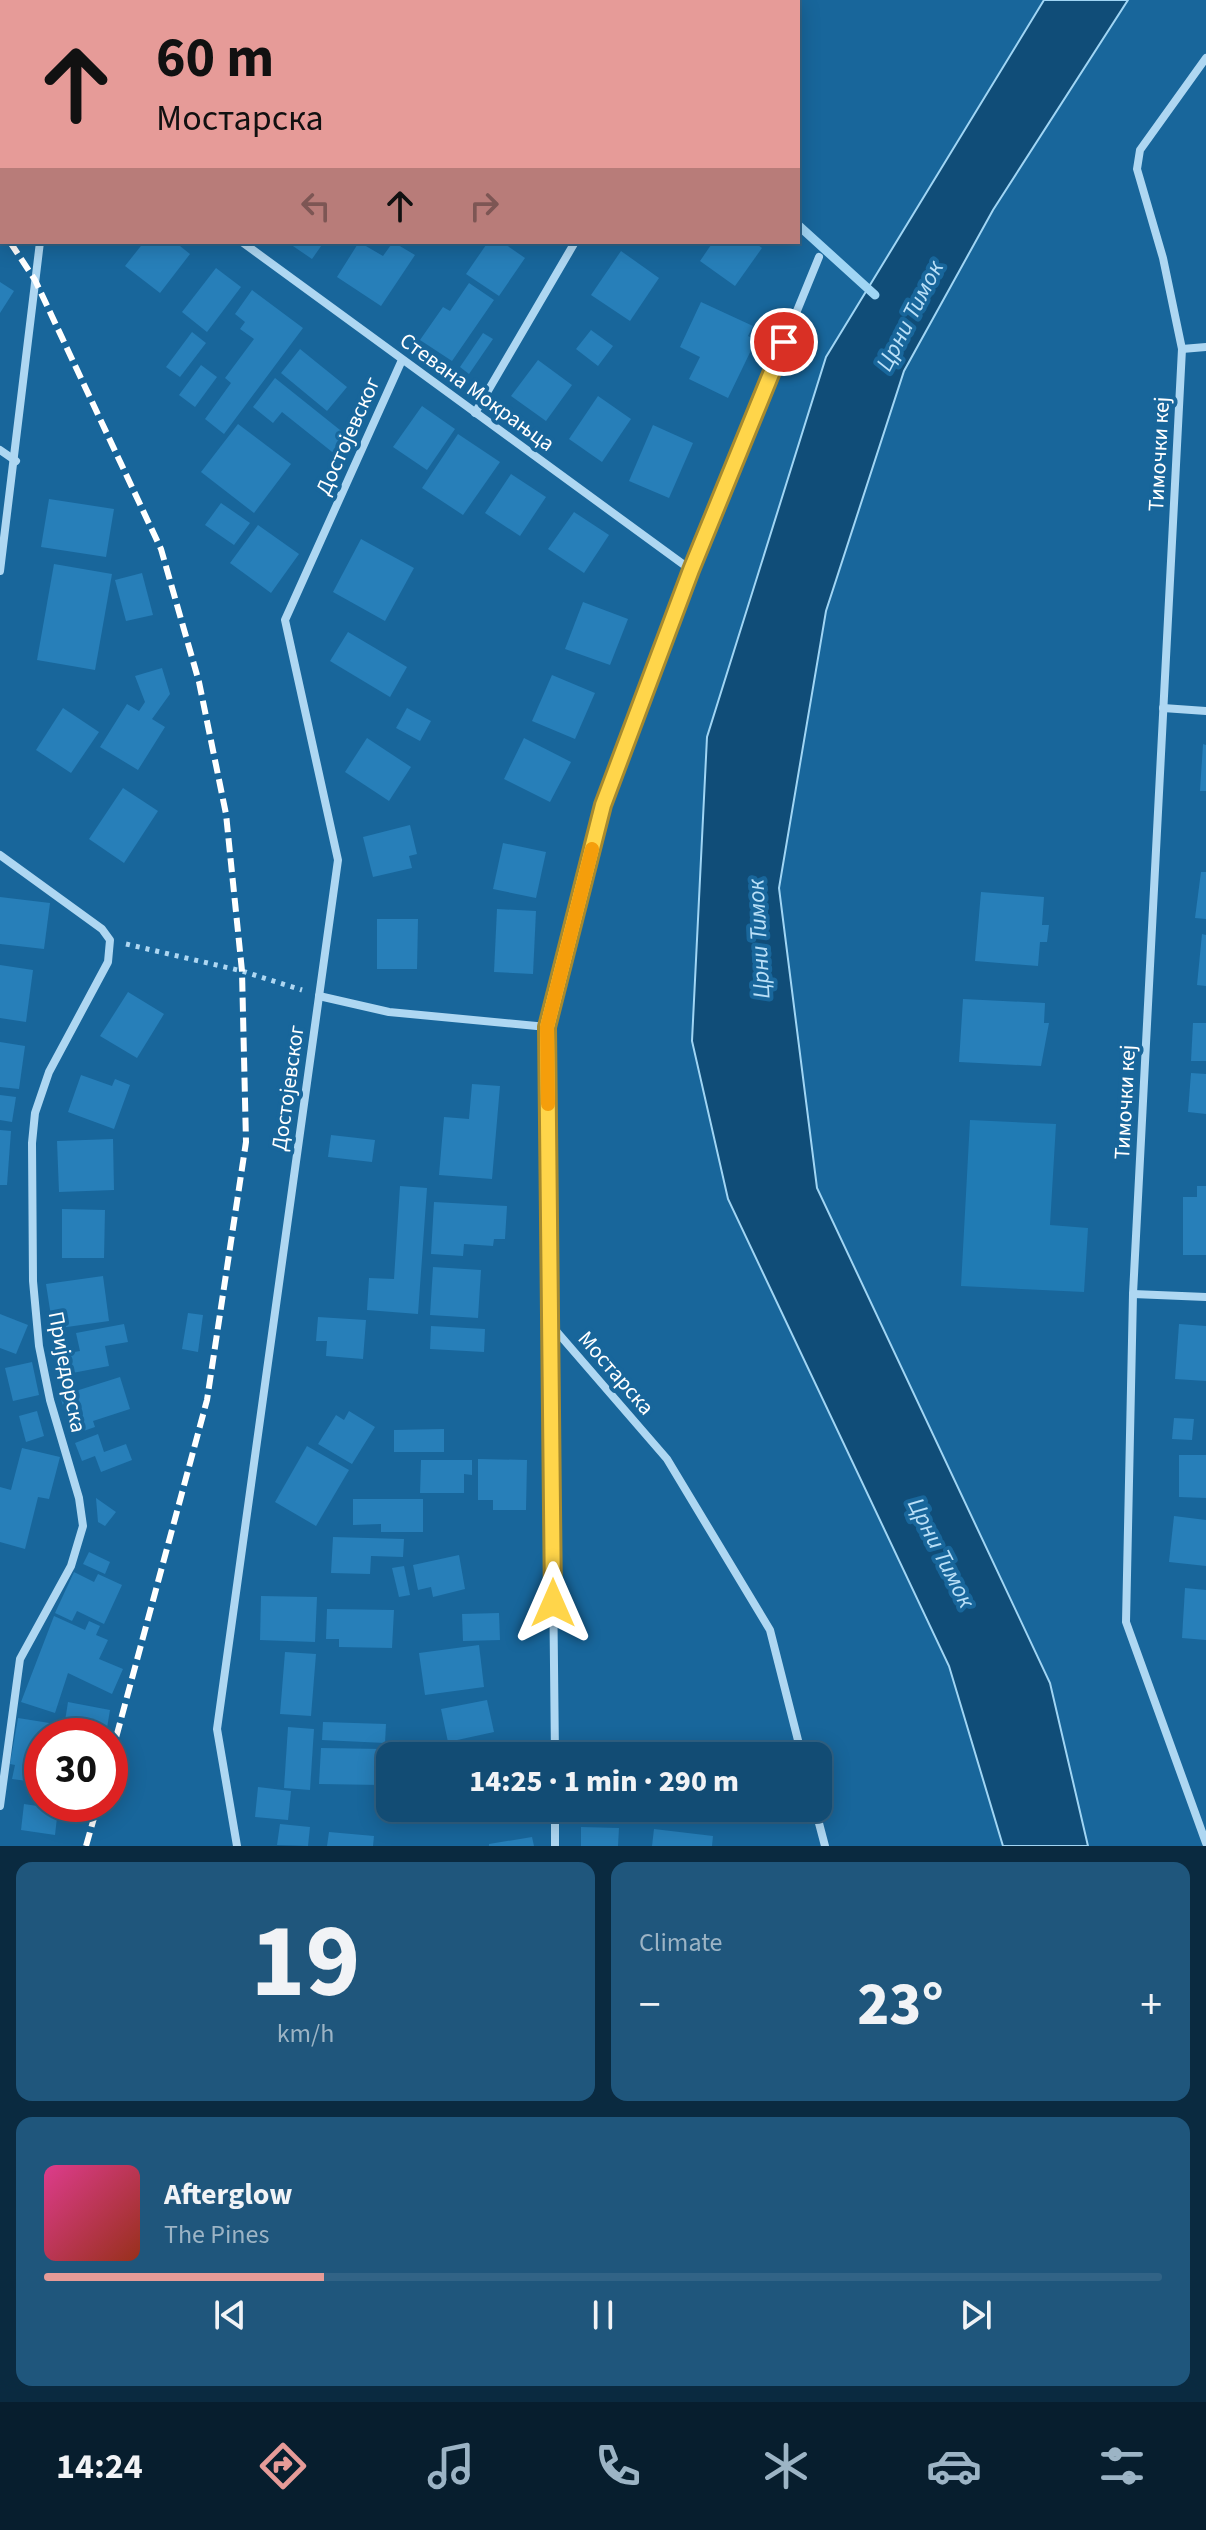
<!DOCTYPE html>
<meta charset="utf-8">
<style>
:root{--surface:#124c74;--page:#1f567c;--text:#f1f3f6;--muted:#9cb4c5;--line:#316386;--accent:#e69b98}
body{margin:0;font-family:"Source Sans 3",sans-serif;background:var(--page);color:var(--text);height:100vh;display:flex;flex-direction:column;font-size:30px;white-space:nowrap}
*{box-sizing:border-box;margin:0}
p{font-size:26px;color:var(--muted)}
.icon{flex:none;width:44px;height:44px;fill:none;stroke:currentColor;stroke-width:2;stroke-linecap:round;stroke-linejoin:round}
.map{position:relative;height:1846px;overflow:hidden}
.side{display:flex;flex-direction:column;gap:16px;padding:16px;background:#0a2a40;flex:1}
.side>*{flex:none}
.top-card{position:absolute;left:0px;top:0px;width:800px;height:244px;box-shadow:0 4px 20px #0003,0 0 0 2px var(--line);background:#e69b98;color:#111;overflow:hidden}
.speed{position:absolute;left:24px;top:1718px;display:flex;gap:16px;font-size:40px;font-weight:700;text-align:center}
.speed>*{display:grid;place-content:center;width:104px;height:104px;border-radius:50%;background:var(--surface);box-shadow:0 4px 20px #0003,0 0 0 2px var(--line);line-height:1}
.speed .limit{border:12px solid #d22;background:#fff;color:#111}
.pin{position:absolute;display:grid;place-items:center;width:68px;height:68px;color:#fff;margin:-34px;border:4px solid #fff;border-radius:50%;box-shadow:0 2px 8px #0007}
.me{position:absolute;width:88px;margin:-44px;rotate:0deg;stroke-linejoin:round;filter:drop-shadow(0 0 6px #0008)}
.turn{display:flex;align-items:center;gap:28px;height:168px;padding:0 24px;font-size:36px}
.turn .icon{width:104px;height:104px;stroke-width:2.5}
.turn b{display:block;font-size:56px;line-height:68px}
.lanes{display:flex;align-items:center;height:76px;padding:0 24px;background:#0003;justify-content:center;gap:40px;direction:ltr}
.lanes .off{opacity:.35}
.big{font-size:60px;font-weight:800;line-height:1.1}
.side .tile{flex:1;display:flex;flex-direction:column;justify-content:center;gap:12px;min-width:0;padding:0 28px;border-radius:16px;background:var(--page)}
.side .dial{align-items:center;gap:0}
.dial b{font-size:104px;line-height:1}
.song{display:flex;align-items:center;gap:24px}
.cover{width:96px;height:96px;border-radius:12px;background:linear-gradient(135deg,hsl(330 70% 55%),hsl(10 70% 35%))}
.played{height:8px;border-radius:4px;background:linear-gradient(90deg,var(--accent) 25%,var(--line) 25%)}
.keys{display:flex;justify-content:space-around;direction:ltr}
.heat{display:flex;justify-content:space-between;align-items:center;font-size:44px;direction:ltr}
.side .tiles{flex:1;display:grid;gap:16px;grid-template-columns:1fr 1fr}
.tile:last-child{grid-column:span 2}
.trip{position:absolute;left:376px;top:1742px;width:456px;height:80px;border-radius:16px;background:var(--surface);box-shadow:0 4px 20px #0003,0 0 0 2px var(--line);font-weight:800;line-height:80px;text-align:center}
.tab-bar{display:flex;height:128px;justify-content:space-around;align-items:center;background:#071e2e;color:var(--muted)}
.tab-bar .icon{width:56px;height:56px}
.tab-bar .current{color:var(--accent)}
.tab-bar b{font-size:36px;color:var(--text)}
.map>svg:first-child{display:block}
</style>
<div class="map">
<svg width="1206" height="1846" viewBox="0 0 1206 1846">
<rect width="100%" height="100%" fill="#18669b"/>
<!-- green -->
<path fill="#207bb4" d="M970,1120L1056,1124L1050,1225L1088,1228L1084,1292L961,1286Z"/>
<!-- water -->
<path fill="#104d78" stroke="#a0d5f4" stroke-width="2" d="M1044,0H1128L993,210L904,371L826,611L779,888L817,1188L1050,1683L1088,1846H1003L949,1666L728,1199L692,1041L707,737L826,357Z"/>
<g fill="none" stroke-linecap="round" stroke-linejoin="round">
<!-- stream -->
<g stroke="#a0d5f4" stroke-width="9">
<path d="M586,0L588,2"/>
<path d="M798,225L875,295"/>
</g>
</g>
<!-- building -->
<g fill="#277fb9">
<path d="M144,242H175L190,254L160,293L125,266Z"/>
<path d="M287,242H324L312,259Z"/>
<path d="M359,242L383,256L393,242L415,255L381,306L337,277Z"/>
<path d="M488,242H502L525,258L499,296L466,274Z"/>
<path d="M713,242H754L762,248L735,286L700,261Z"/>
<path d="M621,251L659,278L630,321L591,295Z"/>
<path d="M216,268L241,287L207,332L182,312Z"/>
<path d="M0,282L14,291L0,313Z"/>
<path d="M469,283L494,300L452,361L420,340L443,307L450,311Z"/>
<path d="M252,290L303,328L224,434L205,419L231,383L225,378L254,339L240,329L245,322L235,314Z"/>
<path d="M701,302L753,326L748,336L756,340L728,398L689,379L700,357L680,347Z"/>
<path d="M591,330L613,346L598,366L576,349Z"/>
<path d="M192,332L206,343L180,377L166,367Z"/>
<path d="M483,333L493,339L469,374L460,367Z"/>
<path d="M300,349L347,387L327,411L281,373Z"/>
<path d="M538,360L572,385L546,421L511,396Z"/>
<path d="M201,365L217,377L195,407L179,395Z"/>
<path d="M275,378L355,442L346,463L282,412L273,423L253,407Z"/>
<path d="M598,396L631,419L602,462L569,439Z"/>
<path d="M422,406L455,429L427,470L393,447Z"/>
<path d="M238,424L291,464L254,513L201,472Z"/>
<path d="M653,425L693,443L669,498L629,481Z"/>
<path d="M458,434L500,462L463,515L422,488Z"/>
<path d="M511,474L546,497L520,536L485,513Z"/>
<path d="M49,499L114,509L106,557L41,547Z"/>
<path d="M221,503L250,523L234,545L205,525Z"/>
<path d="M574,512L609,535L584,573L548,549Z"/>
<path d="M258,525L299,554L271,593L230,563Z"/>
<path d="M361,539L414,568L385,621L333,592Z"/>
<path d="M54,564L112,574L95,670L37,660Z"/>
<path d="M142,573L153,615L126,621L115,580Z"/>
<path d="M583,602L628,619L610,665L565,649Z"/>
<path d="M348,632L407,667L390,697L330,661Z"/>
<path d="M162,668L170,694L152,719L165,727L138,770L100,747L127,704L139,711L145,702L135,676Z"/>
<path d="M552,675L595,693L575,739L532,721Z"/>
<path d="M63,708L99,732L71,773L36,750Z"/>
<path d="M407,708L431,721L420,741L396,728Z"/>
<path d="M367,738L411,767L389,801L345,772Z"/>
<path d="M524,738L571,762L550,802L504,779Z"/>
<path d="M1203,744L1206,745V791H1200Z"/>
<path d="M123,788L158,811L124,863L89,839Z"/>
<path d="M410,825L417,854L409,856L412,868L373,877L363,837Z"/>
<path d="M503,843L546,852L536,898L493,889Z"/>
<path d="M1201,872H1206V919L1195,918Z"/>
<path d="M981,892L1044,897L1042,925H1049L1047,942H1040L1038,966L975,961Z"/>
<path d="M0,897L50,903L44,949L0,944Z"/>
<path d="M497,909L536,911L533,974L494,972Z"/>
<path d="M377,919H418L417,969H377Z"/>
<path d="M1202,934L1206,935V986L1197,985Z"/>
<path d="M0,965L33,970L26,1022L0,1018Z"/>
<path d="M128,992L164,1014L137,1058L100,1036Z"/>
<path d="M963,999L1045,1003L1044,1023H1049L1041,1066L959,1062Z"/>
<path d="M1193,1023H1206V1061H1191Z"/>
<path d="M0,1042L25,1046L19,1089L0,1087Z"/>
<path d="M1191,1073L1206,1074V1114L1188,1112Z"/>
<path d="M81,1075L112,1086L115,1079L130,1085L114,1129L68,1112Z"/>
<path d="M472,1084L500,1086L492,1179L439,1175L444,1117L469,1119Z"/>
<path d="M0,1095L16,1097L12,1122L0,1120Z"/>
<path d="M0,1130L11,1131L7,1185H0Z"/>
<path d="M331,1135L375,1140L372,1162L328,1157Z"/>
<path d="M113,1139L114,1190L59,1192L57,1141Z"/>
<path d="M400,1186L427,1188L418,1314L367,1310L369,1278L394,1279Z"/>
<path d="M1197,1186H1206V1255H1183V1197H1197Z"/>
<path d="M434,1202L507,1206L505,1239H494L493,1246L464,1244L463,1256L431,1254Z"/>
<path d="M62,1209L105,1210L104,1258H62Z"/>
<path d="M433,1267L481,1270L478,1318L430,1315Z"/>
<path d="M103,1276L109,1321L53,1329L46,1284Z"/>
<path d="M188,1313L203,1315L198,1352L182,1349Z"/>
<path d="M0,1314L28,1325L16,1354L0,1348Z"/>
<path d="M318,1317L366,1320L363,1359L326,1356L327,1341H316Z"/>
<path d="M124,1324L128,1342L105,1346L109,1366L67,1374L63,1354L80,1351L76,1333Z"/>
<path d="M1179,1324L1206,1326V1381L1175,1379Z"/>
<path d="M431,1326L485,1329L484,1352L430,1349Z"/>
<path d="M32,1362L39,1395L13,1401L5,1368Z"/>
<path d="M120,1377L130,1409L93,1421L95,1427L72,1435L60,1396Z"/>
<path d="M37,1411L44,1436L26,1442L19,1416Z"/>
<path d="M349,1411L375,1427L352,1464L318,1444L336,1415L344,1420Z"/>
<path d="M1174,1418L1194,1419L1192,1440L1172,1439Z"/>
<path d="M444,1429V1452H394V1430Z"/>
<path d="M98,1434L104,1452L126,1444L132,1460L101,1472L95,1456L82,1461L75,1443Z"/>
<path d="M307,1446L349,1470L316,1526L275,1502Z"/>
<path d="M22,1448L60,1457L49,1499L38,1497L25,1549L0,1542V1487L11,1490Z"/>
<path d="M1179,1455H1206V1498L1179,1497Z"/>
<path d="M478,1459L527,1460L526,1510H493V1500H478Z"/>
<path d="M421,1460H472V1475L464,1474V1493H420Z"/>
<path d="M96,1498L116,1512L105,1526L98,1522Z"/>
<path d="M353,1499H423V1532H381V1524L353,1525Z"/>
<path d="M1174,1516L1206,1520V1566L1169,1562Z"/>
<path d="M333,1537L404,1539L403,1557L371,1556L370,1574L331,1573Z"/>
<path d="M89,1552L110,1562L105,1574L83,1564Z"/>
<path d="M459,1555L465,1589L433,1597L431,1587L418,1590L413,1565Z"/>
<path d="M404,1566L410,1595L399,1597L392,1568Z"/>
<path d="M74,1572L94,1582L98,1574L122,1585L104,1624L77,1611L72,1621L55,1613Z"/>
<path d="M1185,1588L1206,1590V1640L1182,1638Z"/>
<path d="M261,1596L317,1597L315,1642L260,1640Z"/>
<path d="M327,1609L394,1610L392,1648L339,1647V1639H326Z"/>
<path d="M499,1613L500,1640L463,1641L462,1614Z"/>
<path d="M54,1616L85,1630L89,1621L100,1626L96,1635L108,1640L99,1659L123,1669L112,1694L68,1673L55,1713L21,1702Z"/>
<path d="M479,1645L484,1687L425,1695L419,1653Z"/>
<path d="M285,1652L316,1654L311,1716L280,1714Z"/>
<path d="M487,1700L494,1732L448,1742L441,1709Z"/>
<path d="M68,1702L110,1710L106,1734L64,1727Z"/>
<path d="M18,1718L62,1725L61,1736H42V1783L12,1779L15,1765L10,1764Z"/>
<path d="M323,1722L386,1724L385,1743L322,1740Z"/>
<path d="M288,1727L314,1729L310,1790L284,1788Z"/>
<path d="M321,1748L382,1749L381,1785L319,1784Z"/>
<path d="M258,1787L291,1791L288,1820L255,1817Z"/>
<path d="M24,1804L58,1809L55,1835L21,1830Z"/>
<path d="M644,1808H679V1819L644,1818Z"/>
<path d="M280,1824L310,1827L308,1846L277,1845Z"/>
<path d="M581,1827L619,1828L618,1846H581Z"/>
<path d="M654,1829L713,1836L712,1846H652Z"/>
<path d="M329,1832L374,1836L373,1846H327Z"/>
<path d="M532,1837L534,1846H489V1844Z"/>
</g>
<g fill="none" stroke-linecap="round" stroke-linejoin="round">
<!-- path -->
<path stroke="#aed7f2" stroke-width="5" stroke-dasharray="4 6" stroke-linecap="butt" d="M126,944L242,971L302,990"/>
<!-- street -->
<g stroke="#aed7f2" stroke-width="8">
<path d="M423,0L426,2"/>
<path d="M67,2V0"/>
<path d="M755,2L757,0"/>
<path d="M1206,58L1140,150L1137,169L1163,258L1182,349L1133,1294L1126,1622L1206,1843"/>
<path d="M242,242L691,570"/>
<path d="M1182,349L1206,347"/>
<path d="M475,413L575,242"/>
<path d="M0,450L16,461"/>
<path d="M0,571L40,242"/>
<path d="M1163,708L1206,711"/>
<path d="M0,855L102,929L110,940L108,962L49,1072L35,1113L32,1143L33,1281L39,1346L50,1400L79,1498L83,1526L71,1566L20,1659L0,1806"/>
<path d="M319,996L389,1012L547,1027"/>
<path d="M1133,1294L1206,1297"/>
<path d="M551,1325L667,1459L770,1630L802,1756"/>
<path d="M555,1756L547,1027L603,805L691,570L819,257"/>
<path d="M555,1808V1846"/>
<path d="M815,1808L825,1846"/>
<path d="M237,1846L217,1729L338,860L285,620L402,360"/>
</g>
<!-- rail -->
<g stroke="#fff" stroke-width="6" stroke-dasharray="14 6" stroke-linecap="butt">
<path d="M0,227L2,230"/>
<path d="M10,242L35,280L161,549L199,682L226,814L242,971L246,1142L207,1400L110,1760"/>
<path d="M86,1846L98,1804"/>
</g>
</g>
<g fill="none" stroke-linecap="round" stroke-linejoin="round">
<defs>
<path id="route" d="M553,1603L547,1027L603,805L691,570L784,342"/>
</defs>
<!-- route casing -->
<use href="#route" stroke="#a68a30" stroke-width="20"/>
<!-- route -->
<use href="#route" stroke="#ffd54a" stroke-width="14"/>
<!-- slow -->
<path stroke="#f59e0b" stroke-width="14" d="M548,1104L547,1027L592,849"/>
</g>
<g text-anchor="middle" dominant-baseline="central" stroke-width="8" stroke-linejoin="round" paint-order="stroke">
<!-- street labels -->
<g font-size="22" fill="#fff" stroke="#18669b">
<text transform="translate(477 392) rotate(36)">Стевана Мокрањца</text>
<text transform="translate(348 436) rotate(-66)">Достојевског</text>
<text transform="translate(1159 454) rotate(-87)">Тимочки кеј</text>
<text transform="translate(288 1088) rotate(-82)">Достојевског</text>
<text transform="translate(1125 1102) rotate(-87)">Тимочки кеј</text>
<text transform="translate(67 1372) rotate(79)">Приједорска</text>
<text transform="translate(616 1373) rotate(49)">Мостарска</text>
</g>
<!-- water labels -->
<g font-size="24" font-style="italic" fill="#bae0f8" stroke="#18669b">
<text transform="translate(910 316) rotate(-63)">Црни Тимок</text>
<text transform="translate(759 939) rotate(-93)">Црни Тимок</text>
<text transform="translate(941 1553) rotate(63)">Црни Тимок</text>
</g>
</g>
</svg>
<div class="speed"><div class="limit">30</div></div>
<div class="pin" style="left:784px;top:342px;background:#d93025"><svg class="icon" aria-label="arrive" viewBox="0 0 24 24"><path d="M6 21V4h12l-3 4 3 4H6"/></svg></div>
<svg class="me" style="left:553px;top:1603px" viewBox="-20 -20 40 40"><path d="M0-17L14 15 0 8-14 15z" fill="#ffd54a" stroke="#fff" stroke-width="4"/></svg>
<div class="trip">14:25 · 1 min · 290 m</div>
<div class="top-card">
<div class="turn"><svg class="icon" aria-label="ahead" viewBox="0 0 24 24"><path d="M12 20V5M6 11l6-6 6 6"/></svg><div><b>60 m</b>Мостарска</div></div>
<div class="lanes"><svg class="icon off" aria-label="left" viewBox="0 0 24 24"><path d="M17 20v-9H6M10 6l-5 5 5 5"/></svg><svg class="icon" aria-label="ahead" viewBox="0 0 24 24"><path d="M12 20V5M6 11l6-6 6 6"/></svg><svg class="icon off" aria-label="right" viewBox="0 0 24 24"><path d="M7 20v-9h11M14 6l5 5-5 5"/></svg></div>
</div>
</div>
<section class="side">
<div class="tiles">
<div class="tile dial"><b>19</b><p>km/h</p></div>
<div class="tile"><p>Climate</p>
<div class="heat"><a>−</a><b class="big">23°</b><a>+</a></div>
</div>
<div class="tile">
<div class="song"><i class="cover"></i><div><b>Afterglow</b><p>The Pines</p></div></div>
<div class="played"></div>
<div class="keys"><svg class="icon" aria-label="previous" viewBox="0 0 24 24"><path d="M18 5L8 12l10 7zM5 5v14"/></svg><svg class="icon" aria-label="pause" viewBox="0 0 24 24"><path d="M8 5v14M16 5v14"/></svg><svg class="icon" aria-label="next" viewBox="0 0 24 24"><path d="M6 5l10 7-10 7zM19 5v14"/></svg></div>
</div>
</div>
</section>
<nav class="tab-bar">
<b>14:24</b>
<svg class="icon current" aria-label="directions" viewBox="0 0 24 24"><path d="M12 3l9 9-9 9-9-9zM9 14v-3h6M13 9l2 2-2 2"/></svg>
<svg class="icon" aria-label="music" viewBox="0 0 24 24"><path d="M9 18V5l10-2v13"/><circle cx="6" cy="18" r="3"/><circle cx="16" cy="16" r="3"/></svg>
<svg class="icon" aria-label="phone" viewBox="0 0 24 24"><path d="M5 4h4l2 5-3 2q2 4 5 5l2-3 5 2v4C11 20 4 13 5 4z"/></svg>
<svg class="icon" aria-label="climate" viewBox="0 0 24 24"><path d="M12 3v18M4 7l16 10M4 17L20 7"/></svg>
<svg class="icon" aria-label="car" viewBox="0 0 24 24"><path d="M5 17H2v-5l4-1 3-4h7l3 4 3 1v5h-3M9 17h6M6 11h13"/><circle cx="7" cy="17" r="2"/><circle cx="17" cy="17" r="2"/></svg>
<svg class="icon" aria-label="filters" viewBox="0 0 24 24"><path d="M4 7h16M4 17h16"/><circle cx="9" cy="7" r="2"/><circle cx="15" cy="17" r="2"/></svg>
</nav>
